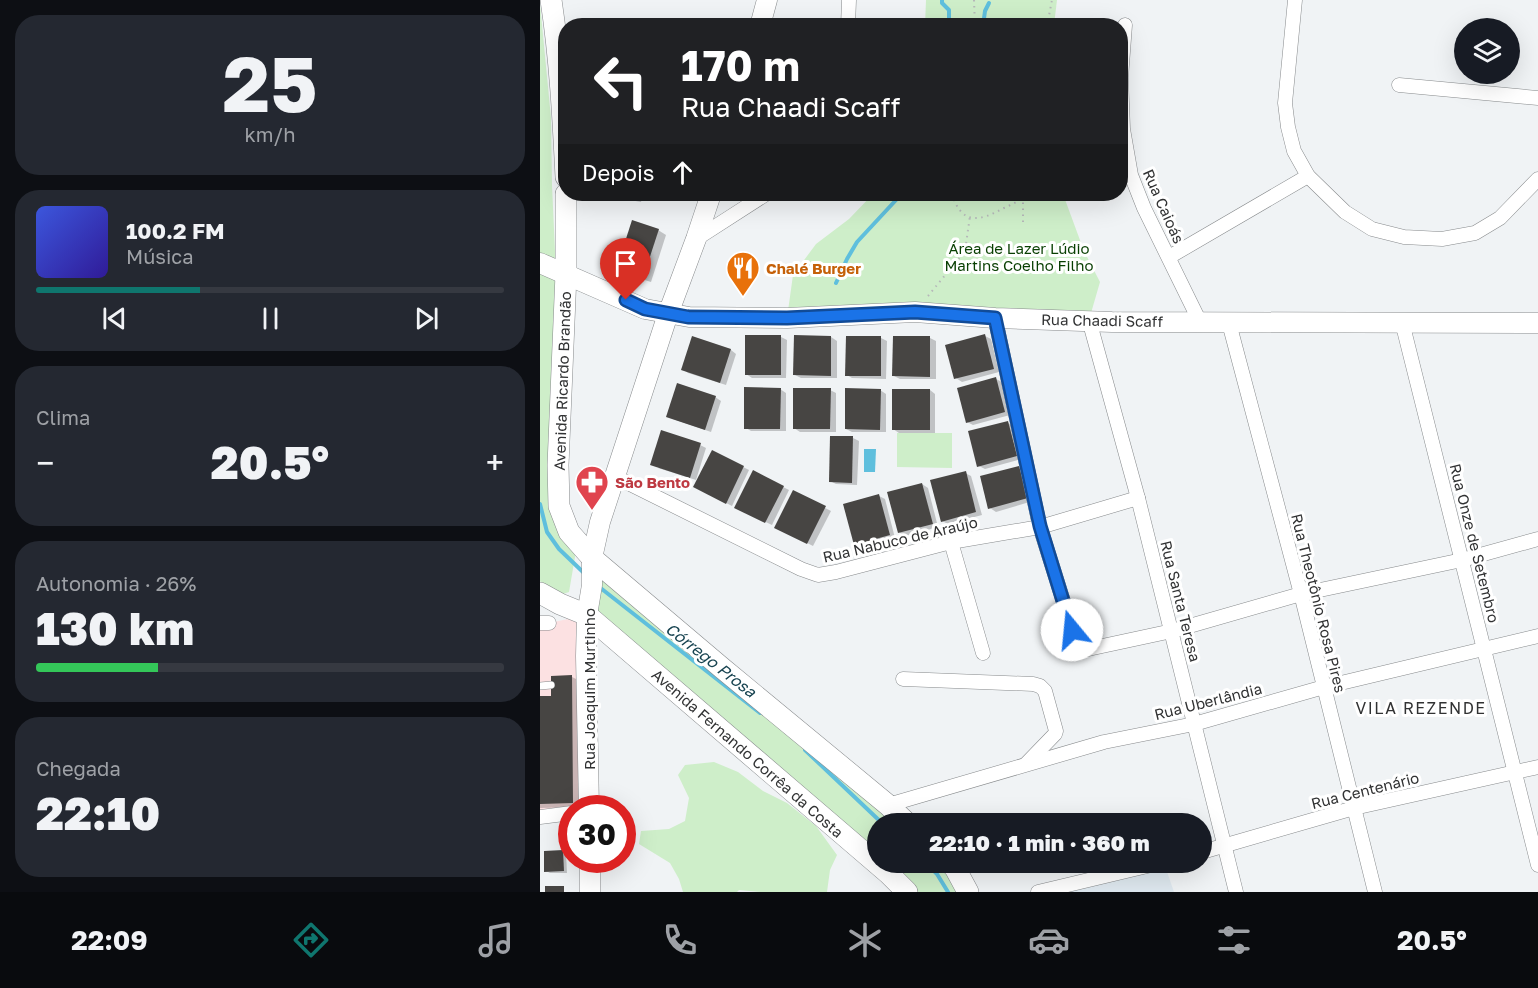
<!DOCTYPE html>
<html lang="pt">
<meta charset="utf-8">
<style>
:root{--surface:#171b24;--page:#242831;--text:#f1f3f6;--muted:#9ea1a6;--line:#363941;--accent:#0f766e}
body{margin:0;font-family:"Golos Text",sans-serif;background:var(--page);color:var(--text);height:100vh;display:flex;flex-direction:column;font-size:22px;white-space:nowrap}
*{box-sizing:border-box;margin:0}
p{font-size:20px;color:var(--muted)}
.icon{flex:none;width:33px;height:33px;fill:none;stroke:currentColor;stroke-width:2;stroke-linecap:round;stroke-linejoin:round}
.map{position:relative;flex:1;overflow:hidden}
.details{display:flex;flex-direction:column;gap:15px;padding:15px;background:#0d0f14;width:540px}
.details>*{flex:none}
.hud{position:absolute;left:18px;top:18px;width:570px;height:183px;border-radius:24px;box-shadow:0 6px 24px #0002;background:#202124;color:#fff;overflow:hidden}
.tools{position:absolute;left:914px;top:18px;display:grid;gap:12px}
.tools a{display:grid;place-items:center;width:66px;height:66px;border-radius:50%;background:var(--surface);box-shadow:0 6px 24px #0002;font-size:30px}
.speed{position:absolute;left:18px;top:795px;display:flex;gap:12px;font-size:30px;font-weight:700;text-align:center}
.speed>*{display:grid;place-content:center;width:78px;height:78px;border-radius:50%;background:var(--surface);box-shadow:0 6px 24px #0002;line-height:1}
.speed .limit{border:9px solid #d22;background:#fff;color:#111}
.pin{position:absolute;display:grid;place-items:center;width:51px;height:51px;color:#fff;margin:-62px -26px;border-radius:50% 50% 50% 0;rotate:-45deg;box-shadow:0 0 6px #0007}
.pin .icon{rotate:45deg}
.me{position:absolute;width:66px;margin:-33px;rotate:343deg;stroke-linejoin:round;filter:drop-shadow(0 0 4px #0008)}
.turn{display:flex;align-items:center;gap:21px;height:126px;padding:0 24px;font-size:27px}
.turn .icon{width:78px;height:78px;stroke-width:2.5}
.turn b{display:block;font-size:42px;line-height:51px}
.then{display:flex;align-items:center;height:57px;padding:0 24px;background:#0003;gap:12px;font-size:22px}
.big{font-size:45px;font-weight:800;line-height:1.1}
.details .widget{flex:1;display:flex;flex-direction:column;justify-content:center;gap:9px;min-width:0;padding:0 21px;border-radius:24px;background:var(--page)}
.details .dial{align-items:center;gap:0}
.dial b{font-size:78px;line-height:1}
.song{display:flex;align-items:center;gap:18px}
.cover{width:72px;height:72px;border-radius:9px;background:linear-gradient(135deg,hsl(230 70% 55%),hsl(250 70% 35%))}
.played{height:6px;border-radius:3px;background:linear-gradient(90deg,var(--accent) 35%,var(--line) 35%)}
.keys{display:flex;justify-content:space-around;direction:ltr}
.heat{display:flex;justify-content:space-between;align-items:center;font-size:33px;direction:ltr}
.charge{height:9px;border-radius:4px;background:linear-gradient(90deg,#34c759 26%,var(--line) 0)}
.trip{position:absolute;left:327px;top:813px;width:345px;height:60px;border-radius:30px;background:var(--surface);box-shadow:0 6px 24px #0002;font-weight:800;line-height:60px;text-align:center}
.tab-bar{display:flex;height:96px;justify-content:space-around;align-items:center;background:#090b0e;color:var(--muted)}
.tab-bar .icon{width:42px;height:42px}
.tab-bar .active{color:var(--accent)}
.tab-bar b{font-size:27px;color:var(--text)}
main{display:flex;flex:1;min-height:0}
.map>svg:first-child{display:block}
</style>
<main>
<section class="details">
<div class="widget dial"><b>25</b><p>km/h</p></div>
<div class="widget">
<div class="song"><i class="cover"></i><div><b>100.2 FM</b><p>Música</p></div></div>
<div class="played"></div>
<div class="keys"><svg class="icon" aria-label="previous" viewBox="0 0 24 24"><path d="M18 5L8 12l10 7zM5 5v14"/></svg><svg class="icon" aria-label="pause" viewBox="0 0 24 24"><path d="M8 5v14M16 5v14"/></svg><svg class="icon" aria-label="next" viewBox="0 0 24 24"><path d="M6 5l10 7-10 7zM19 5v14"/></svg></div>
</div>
<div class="widget"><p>Clima</p>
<div class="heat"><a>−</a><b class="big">20.5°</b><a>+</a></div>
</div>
<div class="widget"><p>Autonomia · 26%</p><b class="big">130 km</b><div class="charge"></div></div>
<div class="widget"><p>Chegada</p><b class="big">22:10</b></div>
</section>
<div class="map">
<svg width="998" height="892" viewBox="0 0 998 892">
<rect width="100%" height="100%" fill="#f0f3f5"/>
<!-- commercial -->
<path fill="#fce1e2" d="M47,615L49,808H32L0,817V623H9Z"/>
<!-- built -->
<path fill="#dfe9f0" d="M624,863L634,892H498Z"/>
<!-- green -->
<g fill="#ceeec9">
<path d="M386,0H517L514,25L385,26Z"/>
<path d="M0,4L11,118L12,185L16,273L11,478L35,550V557L29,592L20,595L4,586L0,581Z"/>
<path d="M333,194H523L544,251L560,282L549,320L247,318L253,275L276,244L309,219Z"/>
<path d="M357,433H412V468L357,467Z"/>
<path d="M52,558L368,823L338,824V862L409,863L428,892H367L47,615Z"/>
<path d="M174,762L198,772L223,791L247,803L276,826L297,855L290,870L287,892H220L199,890L197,892H143L139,879L130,863L99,844L101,831L129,829L145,821L149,798L138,775L145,765Z"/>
</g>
<!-- water -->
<path fill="#5fbfdd" d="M324,449H336L335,472H324Z"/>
<!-- shadow -->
<g fill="#0003">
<path d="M57,194H103L101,202Z"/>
<path d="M118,230L126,235L111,282L86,274L78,269Z"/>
<path d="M445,336L451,339L459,372L422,382L416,378Z"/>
<path d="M241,337L247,340L246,378H212L206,374Z"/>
<path d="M291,337L297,341V378H261L255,375Z"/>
<path d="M341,338L347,341L346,379L312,378L307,375Z"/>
<path d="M354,338H390L396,341V379H360L354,376Z"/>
<path d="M191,350L196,354L186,385L148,373L143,369Z"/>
<path d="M456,379L462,382L470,415L433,425L427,422Z"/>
<path d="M240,389L246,393V431H211L206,428Z"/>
<path d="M290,390L296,393V432H260L254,428Z"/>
<path d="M340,390L346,394V432H312L306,429Z"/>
<path d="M390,390L395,394V433H359L353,429Z"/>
<path d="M175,397L181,401L171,432L133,419Z"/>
<path d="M467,422L473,426L482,459L445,469L439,466Z"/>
<path d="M313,438L319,441L317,485L296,484L290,481Z"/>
<path d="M160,445L166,448L156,480L118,468Z"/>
<path d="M173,452L209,470L192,506L161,490Z"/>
<path d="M479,467L485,471L493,501L456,512L450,508Z"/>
<path d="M425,473L431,476L442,515L408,524L402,521Z"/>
<path d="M382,484L388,488L398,527L365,536L359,532Z"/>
<path d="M243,487L249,490L232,525L201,510Z"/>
<path d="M254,492L291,511L273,546L242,530Z"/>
<path d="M339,496L345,499L355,538L321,547L315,544Z"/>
<path d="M32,677L40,681L41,807L0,808V697H13Z"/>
<path d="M22,851L26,853L27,873H10L6,871Z"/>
</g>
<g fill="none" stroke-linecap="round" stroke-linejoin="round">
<!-- stream -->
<g stroke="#5fbfdd" stroke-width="4">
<path d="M402,0V3L409,10V26"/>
<path d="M443,26L445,11L449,3"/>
<path d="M296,283L307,259L317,242L356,200L359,194"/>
<path d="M0,504L7,532L19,549L44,573"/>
<path d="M58,586L220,713"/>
<path d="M265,750L343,824"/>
<path d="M385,862L397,874L408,892"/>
</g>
</g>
<!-- building -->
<g fill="#474543">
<path d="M73,194H94L93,198L73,195Z"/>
<path d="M92,220L119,229L103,278L76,270Z"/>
<path d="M445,334L454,369L414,379L405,345Z"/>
<rect x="205" y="335" width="36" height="40"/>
<path d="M254,335L291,336V376L253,375Z"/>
<path d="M152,336L191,349L180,383L141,370Z"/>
<path d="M306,336H341V376H305Z"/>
<path d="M353,336H390V377L352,376Z"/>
<path d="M456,377L465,412L426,423L417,388Z"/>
<path d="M137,383L176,396L165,430L126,417Z"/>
<path d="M204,387L241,388L240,429H204Z"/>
<path d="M253,388H291L290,429H253Z"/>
<path d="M305,388L341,389L340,430L305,429Z"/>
<rect x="352" y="389" width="38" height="41"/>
<path d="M468,421L477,456L437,467L428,431Z"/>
<path d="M121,430L161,443L150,478L110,465Z"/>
<path d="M290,436H313L312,483L289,482Z"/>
<path d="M172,450L204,466L186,504L153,487Z"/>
<path d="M479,466L488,498L448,509L440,476Z"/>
<path d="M213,470L244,486L225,523L194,508Z"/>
<path d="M426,471L436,512L401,522L390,480Z"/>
<path d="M382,483L393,524L358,533L347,492Z"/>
<path d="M253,490L286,506L267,544L234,528Z"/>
<path d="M339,494L350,535L314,545L303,504Z"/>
<path d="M32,675L33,803L0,804V696H11V676Z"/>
<path d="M23,850L24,871L4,872V851Z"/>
<rect x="5" y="886" width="19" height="6"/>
</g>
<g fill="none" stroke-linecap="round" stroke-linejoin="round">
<defs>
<path id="lane" d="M0,686L11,685"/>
<g id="street">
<path d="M755,0L745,103L748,127L754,151L768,176L805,212L832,229L864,237L902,239L935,233L960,218L998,179"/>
<path d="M585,25L581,78L583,129L591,175L604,208L660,322"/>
<path d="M308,26L309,0"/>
<path d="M859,85L998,98"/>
<path d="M156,239L226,194"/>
<path d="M629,257L768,176"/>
<path d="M455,318L500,527L539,651L632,631L761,594L922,560L998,539"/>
<path d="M549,320L598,498L696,892"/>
<path d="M862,322L998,865"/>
<path d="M689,323L761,594L835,892"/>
<path d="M76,477L261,569L278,575L296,572L411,542L500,527L598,498"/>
<path d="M411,542L443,653"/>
<path d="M0,623H9"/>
<path d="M363,679L493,684L500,686L505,691L516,731L515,734L486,764"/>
<path d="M348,805L564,742L654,724L784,687L998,636"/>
<path d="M0,817L32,813"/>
<path d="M662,852L814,808L998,767"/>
<path d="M498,892L624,862"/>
</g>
<g id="secondary">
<path d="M220,26L227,0"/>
<path d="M0,263L105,309L149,317L247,318L375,312L455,318L572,322L998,323"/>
<path d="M49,808L46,656L47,615L52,585V558L60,522L128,314L156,239L171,194"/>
<path d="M50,860V892"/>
</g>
<g id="primary">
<path d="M11,0C20,59 23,118 26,177"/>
<path d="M26,194V274L18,465L19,506L29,532L52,558L182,668L348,805L368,824"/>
<path d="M0,593L20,604L47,615L349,874L367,892"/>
<path d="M409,862L415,868L428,892"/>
</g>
</defs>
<!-- lane casing -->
<use href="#lane" stroke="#878a8c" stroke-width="8"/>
<!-- street casing -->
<use href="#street" stroke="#878a8c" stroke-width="15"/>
<!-- secondary casing -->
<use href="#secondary" stroke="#878a8c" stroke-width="21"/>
<!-- primary casing -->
<use href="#primary" stroke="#878a8c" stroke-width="22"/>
<!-- path -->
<g stroke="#b5b7b9" stroke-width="2" stroke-dasharray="1.5 4.5" stroke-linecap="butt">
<path d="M434,0L435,26"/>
<path d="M507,26L512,0"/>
<path d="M412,194C422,226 440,221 464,208C473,204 482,199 490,194"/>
<path d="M483,222V198"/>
<path d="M388,296L425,251L430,216"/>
</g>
<!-- lane -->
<use href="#lane" stroke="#fff" stroke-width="7"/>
<!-- street -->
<use href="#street" stroke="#fff" stroke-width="14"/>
<!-- secondary -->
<use href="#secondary" stroke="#fff" stroke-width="20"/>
<!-- primary -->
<use href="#primary" stroke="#fff" stroke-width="21"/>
</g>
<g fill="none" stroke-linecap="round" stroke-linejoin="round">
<defs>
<path id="route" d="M86,300L105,309L148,317L247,318L375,312L455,318L500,526L532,630"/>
</defs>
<!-- route casing -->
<use href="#route" stroke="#114b97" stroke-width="15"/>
<!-- route -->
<use href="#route" stroke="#1a73e8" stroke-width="10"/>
</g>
<!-- icons -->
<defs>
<symbol id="restaurant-pin" viewBox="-11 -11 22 30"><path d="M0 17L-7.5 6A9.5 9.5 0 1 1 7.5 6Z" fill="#e8710a" stroke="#fff"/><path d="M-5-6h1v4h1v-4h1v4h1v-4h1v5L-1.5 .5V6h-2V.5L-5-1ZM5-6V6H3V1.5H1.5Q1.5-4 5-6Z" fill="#fff"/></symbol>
<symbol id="pharmacy-pin" viewBox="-11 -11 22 30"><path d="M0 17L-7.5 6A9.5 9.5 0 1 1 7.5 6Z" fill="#e0444e" stroke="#fff"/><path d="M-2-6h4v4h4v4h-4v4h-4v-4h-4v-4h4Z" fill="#fff"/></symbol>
</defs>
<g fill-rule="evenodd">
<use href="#restaurant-pin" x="184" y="249" width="38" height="52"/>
<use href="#pharmacy-pin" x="33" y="463" width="38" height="52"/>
</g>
<g text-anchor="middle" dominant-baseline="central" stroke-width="6" stroke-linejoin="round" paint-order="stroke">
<!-- street labels -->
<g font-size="15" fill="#313233" stroke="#fff">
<text transform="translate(624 206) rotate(66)">Rua Caioás</text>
<text transform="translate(562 320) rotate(1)">Rua Chaadi Scaff</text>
<text transform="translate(22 381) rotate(-88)">Avenida Ricardo Brandão</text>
<text transform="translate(360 539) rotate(-13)">Rua Nabuco de Araújo</text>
<text transform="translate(935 543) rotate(76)">Rua Onze de Setembro</text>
<text transform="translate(641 601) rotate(76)">Rua Santa Teresa</text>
<text transform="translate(779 603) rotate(76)">Rua Theotônio Rosa Pires</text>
<text transform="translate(49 689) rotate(-90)">Rua Joaquim Murtinho</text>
<text transform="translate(668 701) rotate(-14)">Rua Uberlândia</text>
<text transform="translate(208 753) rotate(41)">Avenida Fernando Corrêa da Costa</text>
<text transform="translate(825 790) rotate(-14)">Rua Centenário</text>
</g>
<!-- park labels -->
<g font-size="15" fill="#083f02" stroke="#fff">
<text x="479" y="248">Área de Lazer Lúdio<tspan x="479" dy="17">Martins Coelho Filho</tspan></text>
</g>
<!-- food labels -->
<g font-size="15" font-weight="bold" fill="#c56008" stroke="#fff" text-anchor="start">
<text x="226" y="268">Chalé Burger</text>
</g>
<!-- health labels -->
<g font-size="15" font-weight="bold" fill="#be3a42" stroke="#fff" text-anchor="start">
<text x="75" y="482">São Bento</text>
</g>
<!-- water labels -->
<g font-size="16" font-style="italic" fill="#184451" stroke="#fff">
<text transform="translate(171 660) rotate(38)">Córrego Prosa</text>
</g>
<!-- neighbourhood labels -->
<g font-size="16" letter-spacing="1.5" fill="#313233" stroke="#fff">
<text x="881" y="708">VILA REZENDE</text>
</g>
</g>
</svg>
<div class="tools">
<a><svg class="icon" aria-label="layers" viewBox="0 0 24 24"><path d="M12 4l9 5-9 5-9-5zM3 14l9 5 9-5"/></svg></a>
</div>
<div class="speed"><div class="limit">30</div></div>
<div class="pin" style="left:86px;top:300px;background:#d93025"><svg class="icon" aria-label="arrive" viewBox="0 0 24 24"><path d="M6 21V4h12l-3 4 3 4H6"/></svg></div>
<svg class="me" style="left:532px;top:630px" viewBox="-20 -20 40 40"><circle r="19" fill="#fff"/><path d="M0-13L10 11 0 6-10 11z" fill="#1a73e8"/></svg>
<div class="trip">22:10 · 1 min · 360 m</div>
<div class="hud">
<div class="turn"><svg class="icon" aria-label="left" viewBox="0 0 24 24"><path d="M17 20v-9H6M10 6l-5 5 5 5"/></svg><div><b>170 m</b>Rua Chaadi Scaff</div></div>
<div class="then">Depois<svg class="icon" aria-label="ahead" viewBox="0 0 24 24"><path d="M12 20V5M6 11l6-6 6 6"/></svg></div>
</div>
</div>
</main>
<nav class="tab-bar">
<b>22:09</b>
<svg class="icon active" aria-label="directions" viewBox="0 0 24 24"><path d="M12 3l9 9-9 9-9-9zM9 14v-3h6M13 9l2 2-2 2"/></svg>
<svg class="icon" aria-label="music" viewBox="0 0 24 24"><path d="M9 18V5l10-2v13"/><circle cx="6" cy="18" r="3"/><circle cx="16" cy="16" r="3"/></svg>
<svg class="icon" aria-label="phone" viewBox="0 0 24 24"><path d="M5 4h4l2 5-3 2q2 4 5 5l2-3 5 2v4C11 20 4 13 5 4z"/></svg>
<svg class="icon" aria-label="climate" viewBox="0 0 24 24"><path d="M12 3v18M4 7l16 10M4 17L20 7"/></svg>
<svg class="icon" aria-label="car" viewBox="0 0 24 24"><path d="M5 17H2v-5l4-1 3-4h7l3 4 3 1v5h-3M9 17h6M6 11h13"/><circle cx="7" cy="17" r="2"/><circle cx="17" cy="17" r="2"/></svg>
<svg class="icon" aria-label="filters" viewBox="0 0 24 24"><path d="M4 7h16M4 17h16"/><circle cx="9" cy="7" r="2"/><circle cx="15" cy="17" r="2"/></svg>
<b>20.5°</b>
</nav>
